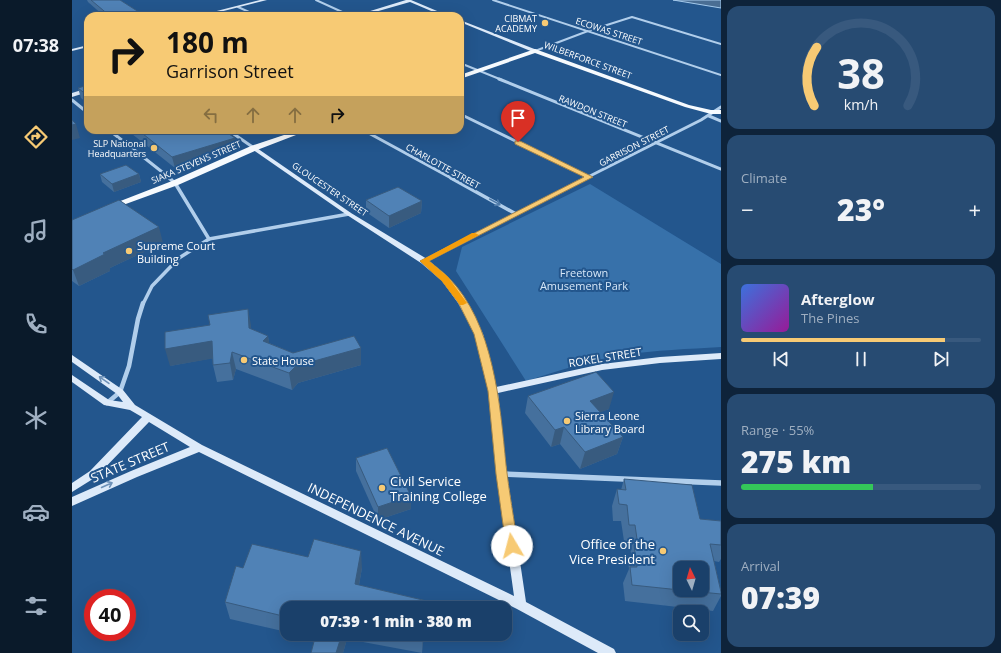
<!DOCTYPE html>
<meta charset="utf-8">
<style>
:root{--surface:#1a406a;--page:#274b72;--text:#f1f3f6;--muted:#9fafc1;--line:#38597e;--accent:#f7ca74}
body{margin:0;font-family:"Open Sans",sans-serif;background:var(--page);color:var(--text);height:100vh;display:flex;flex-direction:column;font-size:15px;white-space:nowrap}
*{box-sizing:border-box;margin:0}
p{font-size:13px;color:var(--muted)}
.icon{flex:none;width:22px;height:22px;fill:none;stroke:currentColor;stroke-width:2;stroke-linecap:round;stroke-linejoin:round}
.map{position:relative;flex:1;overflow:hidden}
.details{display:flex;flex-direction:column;gap:6px;padding:6px;background:#0e233a;width:280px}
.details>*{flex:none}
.hud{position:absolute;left:12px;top:12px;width:380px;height:122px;border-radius:12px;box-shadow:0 4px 16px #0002,0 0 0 1px var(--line);background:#f7ca74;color:#111;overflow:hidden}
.needle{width:26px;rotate:355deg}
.fabs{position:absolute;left:601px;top:561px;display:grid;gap:8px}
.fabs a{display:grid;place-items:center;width:36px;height:36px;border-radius:8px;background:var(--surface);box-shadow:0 4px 16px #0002,0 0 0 1px var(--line);font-size:20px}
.speed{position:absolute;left:12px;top:589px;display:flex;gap:8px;font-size:20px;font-weight:700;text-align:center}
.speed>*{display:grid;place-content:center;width:52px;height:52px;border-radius:50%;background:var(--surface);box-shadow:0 4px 16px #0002,0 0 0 1px var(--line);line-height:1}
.speed .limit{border:6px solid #d22;background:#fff;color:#111}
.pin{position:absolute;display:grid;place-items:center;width:34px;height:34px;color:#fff;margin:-41px -17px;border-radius:50% 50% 50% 0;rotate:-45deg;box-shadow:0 0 4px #0007}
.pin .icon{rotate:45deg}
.me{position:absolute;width:44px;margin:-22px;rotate:352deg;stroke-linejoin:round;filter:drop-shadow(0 0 3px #0008)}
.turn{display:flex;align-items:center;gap:14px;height:84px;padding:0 16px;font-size:18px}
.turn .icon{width:52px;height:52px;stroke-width:2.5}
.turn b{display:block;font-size:28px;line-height:34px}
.lanes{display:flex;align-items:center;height:38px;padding:0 16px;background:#0003;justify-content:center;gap:20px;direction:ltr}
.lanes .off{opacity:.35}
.big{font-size:30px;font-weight:800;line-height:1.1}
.details .widget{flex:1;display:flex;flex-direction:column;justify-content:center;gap:6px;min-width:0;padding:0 14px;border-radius:12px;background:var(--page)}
.details .dial{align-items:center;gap:0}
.dial svg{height:104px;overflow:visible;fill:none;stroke:var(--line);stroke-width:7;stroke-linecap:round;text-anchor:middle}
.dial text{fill:var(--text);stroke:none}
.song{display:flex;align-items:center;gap:12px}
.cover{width:48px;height:48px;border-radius:6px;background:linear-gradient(135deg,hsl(220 70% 55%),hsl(300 70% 35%))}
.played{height:4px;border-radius:2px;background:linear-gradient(90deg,var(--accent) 85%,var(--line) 85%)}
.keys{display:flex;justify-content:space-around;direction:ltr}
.heat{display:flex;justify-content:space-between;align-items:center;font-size:22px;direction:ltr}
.charge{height:6px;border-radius:3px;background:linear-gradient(90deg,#34c759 55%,var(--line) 0)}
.trip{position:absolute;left:208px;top:601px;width:232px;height:40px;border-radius:12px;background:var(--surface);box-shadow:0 4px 16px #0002,0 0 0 1px var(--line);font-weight:800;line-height:40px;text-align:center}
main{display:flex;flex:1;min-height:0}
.tab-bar{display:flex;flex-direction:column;width:72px;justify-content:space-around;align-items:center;background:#0a1a2a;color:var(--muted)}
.tab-bar .icon{width:28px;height:28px}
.tab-bar .on{color:var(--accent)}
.tab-bar b{font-size:18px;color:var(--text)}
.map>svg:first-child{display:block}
</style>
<main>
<nav class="tab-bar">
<b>07:38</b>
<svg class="icon on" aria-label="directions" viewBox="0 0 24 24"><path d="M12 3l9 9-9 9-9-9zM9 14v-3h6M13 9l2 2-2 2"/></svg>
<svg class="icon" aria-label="music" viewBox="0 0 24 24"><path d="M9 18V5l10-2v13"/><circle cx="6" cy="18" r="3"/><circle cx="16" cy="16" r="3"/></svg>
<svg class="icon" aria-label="phone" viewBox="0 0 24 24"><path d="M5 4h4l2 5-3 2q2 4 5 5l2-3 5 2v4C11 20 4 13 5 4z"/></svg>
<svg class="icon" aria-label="climate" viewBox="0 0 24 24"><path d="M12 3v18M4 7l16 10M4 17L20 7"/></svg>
<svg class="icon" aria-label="car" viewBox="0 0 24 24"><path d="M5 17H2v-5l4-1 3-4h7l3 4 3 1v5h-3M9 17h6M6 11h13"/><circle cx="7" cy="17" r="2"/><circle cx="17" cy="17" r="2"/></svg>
<svg class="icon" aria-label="filters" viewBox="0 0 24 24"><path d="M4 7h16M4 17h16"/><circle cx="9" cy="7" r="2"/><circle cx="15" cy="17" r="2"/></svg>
</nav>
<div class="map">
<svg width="649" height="653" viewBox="0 0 649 653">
<rect width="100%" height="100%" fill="#23568d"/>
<!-- green -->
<path fill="#3771aa" d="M518,184L649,264V347C616,349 584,350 551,355C518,360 486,371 454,381L384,271L390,247Z"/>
<!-- water -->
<path fill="#4a6e94" stroke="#a5caec" d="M601,0H649V8Z"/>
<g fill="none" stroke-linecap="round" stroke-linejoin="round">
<!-- street-far4 -->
<g stroke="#b1ceeb" stroke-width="2">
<path d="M244,0L279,16"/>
<path d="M421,0L649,75"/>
<path d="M166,7L186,16"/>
<path d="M463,51L516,31L560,17L649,44"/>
<path d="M388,63L430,80"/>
</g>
<!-- street-far3 -->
<g stroke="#b1ceeb" stroke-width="3">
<path d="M427,79L649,169"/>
<path d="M0,100L16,113"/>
<path d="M388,114L517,177"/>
<path d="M637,116L649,121"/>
<path d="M37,130L99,179"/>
<path d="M156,130L182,148"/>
<path d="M291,130L381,179"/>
<path d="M512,179L629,120L649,107"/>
</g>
<!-- street-far2 -->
<g stroke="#b1ceeb" stroke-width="3.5">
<path d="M97,178L103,183L137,239"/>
<path d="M379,178L444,214"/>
<path d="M352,261L514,178"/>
<path d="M71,304L80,286L107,258L137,239L277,214"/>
</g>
<!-- street-far1 -->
<path stroke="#b1ceeb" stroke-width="4.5" d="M35,403L48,392L57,366L66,319L71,303"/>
<!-- street -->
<path stroke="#b1ceeb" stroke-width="5.5" d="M430,474L649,483"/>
<!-- secondary -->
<g fill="#ddeaf9" fill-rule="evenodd">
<path d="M188,0H195L132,16H125Z"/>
<path d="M334,0H339L377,16H371L338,2L289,16H282Z"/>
<path d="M388,20L465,50V51L461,52L388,22Z"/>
<path d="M16,45V47L0,51V49Z"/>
<path d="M16,88V92L0,97V93Z"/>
<path d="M182,146L279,213L355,259L376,277L394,302L411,334L424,387L530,364L588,357L649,353V359L588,363L530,370L426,393L435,474L454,602L542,649L544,653H526L445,609L127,452L65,477L0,506V497L59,471L118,447L77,422L24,477L0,492V483L18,471L70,417L58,410L32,405L0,382V375L37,400L51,402L45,394L0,362V355L51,390L63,405L130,445L442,596L425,474L417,391L403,334L386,303L370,281L349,263L275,215L180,149L179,148Z"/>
</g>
<!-- primary -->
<g fill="#f6fafe" fill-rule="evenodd">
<path d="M463,49L617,105L639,110H649V114H639L613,107L463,53L388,79V75Z"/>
<path d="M227,130H237L185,150L106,185L40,209H34L33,207L100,181L179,146Z"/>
</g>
</g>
<!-- wall -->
<g fill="#45709d">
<path d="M15,0H48L70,14L71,16H32L16,2Z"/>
<path d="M16,85V104L9,98L6,88Z"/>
<path d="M55,130H151L163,138L165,149L103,168Z"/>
<path d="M28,174H67L69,182L42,192L30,182Z"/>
<path d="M294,200L350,201L349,213L317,228L294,212Z"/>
<path d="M0,220L91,243L38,268V271L7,286L0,281Z"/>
<path d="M179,325V329L196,336L197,343L221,353L289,348V365L226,383L220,390L164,369L161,380L145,382L141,365V358L98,366Z"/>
<path d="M456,396L537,409L528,412L551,437L545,454L508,469L488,444L479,447L453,413Z"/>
<path d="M284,458L339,496V509L306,520L284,471Z"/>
<path d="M552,479L628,519L649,521V559L647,562L642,561L649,592V596L641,611L553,601L551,583L557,569L556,562L559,554L557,542L552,541L549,521H541L540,506L545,489L549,490Z"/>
<path d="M236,557L290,568L287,585L355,601V608H215V632L158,619L153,602L171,568Z"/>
<path d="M244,634H352L350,653L275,639L271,653H239Z"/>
</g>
<!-- shaded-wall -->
<g fill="#385b7f">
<path d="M70,14L71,16H58Z"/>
<path d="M4,124L8,138L0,140V125Z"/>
<path d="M163,138L165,149L103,168L100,157Z"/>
<path d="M67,174L69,182L42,192L40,184Z"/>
<path d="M350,201L349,213L317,228V216Z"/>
<path d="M87,227L91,243L38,268V271L7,286L1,270L31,253Z"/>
<path d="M176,309L179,325V345L177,328Z"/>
<path d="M196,336L199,353L191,341Z"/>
<path d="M140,341L144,358L98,366L93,349Z"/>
<path d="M289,348V365L226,383L220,390L217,373L224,366Z"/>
<path d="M160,352L164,369L161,380L158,363Z"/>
<path d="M542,392L537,409L514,418L518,401Z"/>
<path d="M492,427L488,444L479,447L483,430Z"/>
<path d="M551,437L545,454L508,469L513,452Z"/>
<path d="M339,496V509L306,520V507Z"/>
<path d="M289,551L290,568L284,601L283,584Z"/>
<path d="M270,634H275V639L271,653H264Z"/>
<path d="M351,634H352L350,653Z"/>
</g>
<!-- building -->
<g fill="#5082b6" stroke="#385b7f">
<path d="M19,0H48L70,14L58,16H38Z"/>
<path d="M16,85V96L6,88Z"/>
<path d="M0,120L4,124L0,125Z"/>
<path d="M66,130H151L163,138L100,157Z"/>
<path d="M54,165L67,174L40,184L28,174Z"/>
<path d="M326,187L350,201L317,216L294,200Z"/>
<path d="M47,200L87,227L31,253L33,254L1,270L0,269V220Z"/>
<path d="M176,309L177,328L196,336L191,341L221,353L282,336L289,348L224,366L217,373L160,352L158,363L141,365L140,341L93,349V332L138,325L136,315Z"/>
<path d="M524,372L542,392L518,401L551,437L513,452L492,427L483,430L456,396Z"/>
<path d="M315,448L339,496L306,507L284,458Z"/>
<path d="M552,479L620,485L628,519L649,521V545L638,544L649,592V594L608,590H630V568H608V590L560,585L558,567H565L562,545L566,546L563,525H557L555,505L547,504L545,489L554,490Z"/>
<path d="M242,539L289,551L283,584L355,601L354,608H215V617L153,602L164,566L171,568L180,544L236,557Z"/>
<path d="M244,634H270L264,653H239Z"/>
<path d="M331,634H351V638Z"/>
</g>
<!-- one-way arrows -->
<defs><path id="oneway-shaft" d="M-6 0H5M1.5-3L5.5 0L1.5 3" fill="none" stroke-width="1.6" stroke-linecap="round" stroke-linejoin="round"/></defs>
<use stroke="#4e7aa9" href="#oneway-shaft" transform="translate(423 202) rotate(29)"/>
<g stroke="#6d91b8">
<use href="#oneway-shaft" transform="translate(32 380) rotate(-145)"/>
<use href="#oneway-shaft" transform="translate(35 485) rotate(-24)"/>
</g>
<!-- route -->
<path fill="#f7ca74" stroke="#a1834b" d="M443,141H448L521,177L357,261C363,266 370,271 376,277C422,323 428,404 434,465C437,492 442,519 446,546L444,550L440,552L436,550L434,546L424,474L416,391L402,334L386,302L370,281L348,261L512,177L443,144Z"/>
<!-- slow -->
<path fill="#f59e0b" d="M400,233H403L407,235L357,261L376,277L395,303L391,305H388L370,281L348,261Z"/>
<!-- markers -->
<g fill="#f7ca74" stroke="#23568d" stroke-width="1.5">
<circle cx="473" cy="23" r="4"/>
<circle cx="82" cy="148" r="4"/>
<circle cx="57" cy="251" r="4"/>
<circle cx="172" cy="360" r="4"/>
<circle cx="495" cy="421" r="4"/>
<circle cx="310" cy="488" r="4"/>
<circle cx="591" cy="551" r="4"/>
</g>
<g text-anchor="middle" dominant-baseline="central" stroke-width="4" stroke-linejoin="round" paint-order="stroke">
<!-- far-poi labels -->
<g font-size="9" fill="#fff" stroke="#23568d" text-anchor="end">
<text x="465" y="18">CIBMAT<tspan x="465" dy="10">ACADEMY</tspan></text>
<text x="74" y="143">SLP National<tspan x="74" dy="10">Headquarters</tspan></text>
</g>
<!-- far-street labels -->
<g font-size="9" fill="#fff" stroke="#23568d">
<text transform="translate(537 31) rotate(18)">ECOWAS STREET</text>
<text transform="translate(516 60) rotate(20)">WILBERFORCE STREET</text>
<text transform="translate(521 111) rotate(22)">RAWDON STREET</text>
<text transform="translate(562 146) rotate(-27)">GARRISON STREET</text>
<text transform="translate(124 162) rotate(-23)">SIAKA STEVENS STREET</text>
<text transform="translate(371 166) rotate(29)">CHARLOTTE STREET</text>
<text transform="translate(258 189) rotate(34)">GLOUCESTER STREET</text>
</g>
<!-- poi labels -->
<g font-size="11" fill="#fff" stroke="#23568d" text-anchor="start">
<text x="65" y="245">Supreme Court<tspan x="65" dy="13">Building</tspan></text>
<text x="180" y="360">State House</text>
<text x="503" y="415">Sierra Leone<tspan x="503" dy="13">Library Board</tspan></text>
</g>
<!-- park labels -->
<g font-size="11" fill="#d6e7f8" stroke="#23568d">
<text x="512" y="272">Freetown<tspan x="512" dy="13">Amusement Park</tspan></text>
</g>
<!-- street labels -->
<g font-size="11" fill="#fff" stroke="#23568d">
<text transform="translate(533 357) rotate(-9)">ROKEL STREET</text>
</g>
<!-- near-street labels -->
<g font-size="13" fill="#fff" stroke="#23568d">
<text transform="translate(58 462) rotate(-23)">STATE STREET</text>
<text transform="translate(304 519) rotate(26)">INDEPENDENCE AVENUE</text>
</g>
<!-- near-poi labels -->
<g font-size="13" fill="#fff" stroke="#23568d" text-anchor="start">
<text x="318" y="481">Civil Service<tspan x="318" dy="15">Training College</tspan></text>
<text x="583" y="544" text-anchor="end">Office of the<tspan x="583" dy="15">Vice President</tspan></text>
</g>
</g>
</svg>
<div class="fabs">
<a><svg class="needle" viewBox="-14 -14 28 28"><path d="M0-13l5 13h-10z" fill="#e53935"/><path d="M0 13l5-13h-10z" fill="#9fafc1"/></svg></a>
<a><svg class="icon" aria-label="search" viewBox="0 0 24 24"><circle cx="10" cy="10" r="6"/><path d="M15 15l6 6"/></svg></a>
</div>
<div class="speed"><div class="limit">40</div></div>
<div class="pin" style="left:446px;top:142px;background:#d93025"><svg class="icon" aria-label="arrive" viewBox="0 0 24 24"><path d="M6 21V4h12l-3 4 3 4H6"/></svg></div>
<svg class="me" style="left:440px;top:546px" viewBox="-20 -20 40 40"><circle r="19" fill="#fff"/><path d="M0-13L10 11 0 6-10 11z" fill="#f7ca74"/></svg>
<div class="trip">07:39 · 1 min · 380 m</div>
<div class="hud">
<div class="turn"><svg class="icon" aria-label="right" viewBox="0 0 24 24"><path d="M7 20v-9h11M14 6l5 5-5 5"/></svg><div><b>180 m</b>Garrison Street</div></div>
<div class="lanes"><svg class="icon off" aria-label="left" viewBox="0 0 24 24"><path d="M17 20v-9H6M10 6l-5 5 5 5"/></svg><svg class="icon off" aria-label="ahead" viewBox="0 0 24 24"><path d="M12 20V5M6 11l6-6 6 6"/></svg><svg class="icon off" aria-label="ahead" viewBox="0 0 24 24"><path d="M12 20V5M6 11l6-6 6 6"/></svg><svg class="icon" aria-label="right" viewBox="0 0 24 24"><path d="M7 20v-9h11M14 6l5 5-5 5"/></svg></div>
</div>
</div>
<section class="details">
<div class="widget dial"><svg viewBox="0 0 100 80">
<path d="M14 69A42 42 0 1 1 86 69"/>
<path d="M14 69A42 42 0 0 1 16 24" stroke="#f7ca74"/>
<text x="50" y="56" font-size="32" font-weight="700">38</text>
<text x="50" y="72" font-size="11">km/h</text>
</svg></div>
<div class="widget"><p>Climate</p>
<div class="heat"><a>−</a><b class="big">23°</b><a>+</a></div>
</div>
<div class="widget">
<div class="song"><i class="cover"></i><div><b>Afterglow</b><p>The Pines</p></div></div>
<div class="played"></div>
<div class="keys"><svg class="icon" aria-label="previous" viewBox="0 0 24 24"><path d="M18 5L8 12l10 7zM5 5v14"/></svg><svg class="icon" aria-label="pause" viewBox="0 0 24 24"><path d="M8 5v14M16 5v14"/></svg><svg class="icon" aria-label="next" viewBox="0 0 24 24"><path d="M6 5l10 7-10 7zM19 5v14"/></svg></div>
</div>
<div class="widget"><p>Range · 55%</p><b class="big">275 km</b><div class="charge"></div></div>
<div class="widget"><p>Arrival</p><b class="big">07:39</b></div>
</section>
</main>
